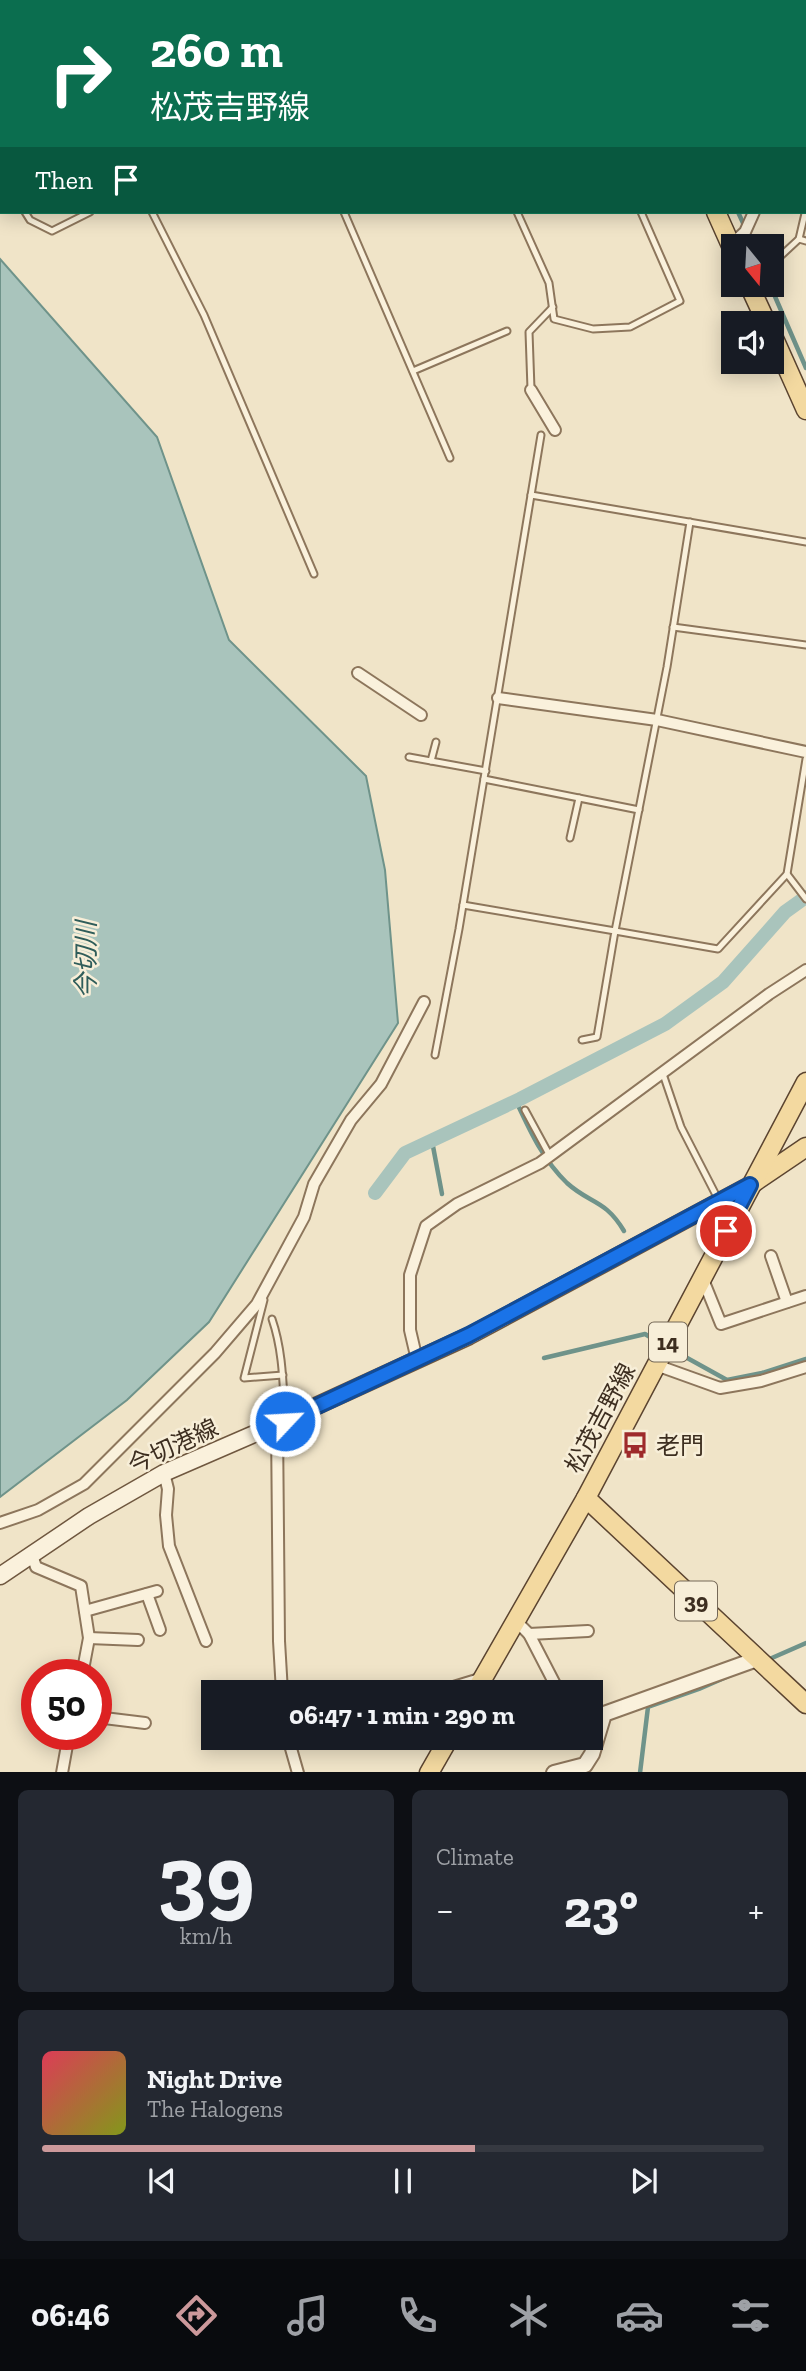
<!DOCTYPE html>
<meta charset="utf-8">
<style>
:root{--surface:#171b24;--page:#242831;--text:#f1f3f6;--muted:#9ea1a6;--line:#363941;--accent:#cc999b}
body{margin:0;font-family:"Zilla Slab","Noto Sans JP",serif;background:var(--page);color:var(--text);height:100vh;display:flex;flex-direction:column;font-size:26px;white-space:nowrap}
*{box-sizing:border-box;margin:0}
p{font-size:23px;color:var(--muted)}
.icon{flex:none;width:38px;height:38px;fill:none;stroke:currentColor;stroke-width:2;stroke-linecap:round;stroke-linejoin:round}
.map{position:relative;height:1772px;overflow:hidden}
.sheet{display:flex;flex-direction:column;gap:18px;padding:18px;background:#0d0f14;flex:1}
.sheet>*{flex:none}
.banner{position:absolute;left:0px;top:0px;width:807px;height:214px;box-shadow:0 4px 18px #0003;background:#0b6e4f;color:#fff;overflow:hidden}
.needle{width:46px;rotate:162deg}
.fabs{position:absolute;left:721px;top:234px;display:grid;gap:14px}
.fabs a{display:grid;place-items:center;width:63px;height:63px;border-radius:0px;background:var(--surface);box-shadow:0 4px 18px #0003;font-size:35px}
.speed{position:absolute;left:21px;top:1659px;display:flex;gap:14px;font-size:35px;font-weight:700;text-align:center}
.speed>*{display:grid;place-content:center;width:91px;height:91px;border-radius:50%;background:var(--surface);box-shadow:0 4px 18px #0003;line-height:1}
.speed .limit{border:10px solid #d22;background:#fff;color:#111}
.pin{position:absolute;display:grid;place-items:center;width:60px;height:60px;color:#fff;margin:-30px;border:4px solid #fff;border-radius:50%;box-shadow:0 2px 7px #0007}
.me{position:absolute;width:77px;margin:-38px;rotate:65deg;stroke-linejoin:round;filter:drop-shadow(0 0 5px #0008)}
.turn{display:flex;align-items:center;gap:24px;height:147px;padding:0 35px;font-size:32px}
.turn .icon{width:91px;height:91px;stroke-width:2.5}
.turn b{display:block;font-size:49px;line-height:60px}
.then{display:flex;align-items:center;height:66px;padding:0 35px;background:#0003;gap:14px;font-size:26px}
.big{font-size:52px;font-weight:700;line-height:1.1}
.sheet .tile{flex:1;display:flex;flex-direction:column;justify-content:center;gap:10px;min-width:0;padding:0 24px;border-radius:10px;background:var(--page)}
.sheet .dial{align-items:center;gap:0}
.dial b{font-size:91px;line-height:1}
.song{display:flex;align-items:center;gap:21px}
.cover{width:84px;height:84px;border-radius:10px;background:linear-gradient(135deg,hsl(350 70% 55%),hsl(70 70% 35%))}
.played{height:7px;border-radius:4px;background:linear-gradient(90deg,var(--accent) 60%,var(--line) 60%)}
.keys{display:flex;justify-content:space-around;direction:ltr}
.heat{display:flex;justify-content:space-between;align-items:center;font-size:38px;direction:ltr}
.sheet .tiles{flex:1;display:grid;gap:18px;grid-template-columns:1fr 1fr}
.tile:last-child{grid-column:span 2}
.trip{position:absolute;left:201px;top:1680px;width:402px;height:70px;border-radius:0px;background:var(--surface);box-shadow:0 4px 18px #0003;font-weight:700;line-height:70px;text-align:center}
.menu{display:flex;height:112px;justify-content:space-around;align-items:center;background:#090b0e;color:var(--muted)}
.menu .icon{width:49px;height:49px}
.menu .selected{color:var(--accent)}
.menu b{font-size:32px;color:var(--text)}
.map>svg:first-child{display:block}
</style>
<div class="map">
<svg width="806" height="1773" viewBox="0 0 806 1773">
<rect width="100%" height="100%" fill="#f0e4c8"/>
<!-- water -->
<path fill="#a9c4bc" stroke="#6f938a" stroke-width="2" d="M0,259L157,437L229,640L366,776L385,870L398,1023L209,1322L127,1400L0,1497Z"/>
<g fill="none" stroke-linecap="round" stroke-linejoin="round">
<!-- stream -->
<g stroke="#6f938a" stroke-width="4.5">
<path d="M642,0V2"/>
<path d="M738,212L754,247"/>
<path d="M770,285L806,368"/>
<path d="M516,1101C530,1131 543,1160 567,1183C590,1204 605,1199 624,1231"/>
<path d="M432,1141L442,1194"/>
<path d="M671,1349L727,1380L762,1373L806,1359"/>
<path d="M544,1358L645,1334L663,1345"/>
<path d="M765,1661L806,1643"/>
<path d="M640,1773L648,1707L699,1689L731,1675"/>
</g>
<!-- canal -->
<path stroke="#a9c4bc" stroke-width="14" d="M375,1193L405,1153L520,1099L665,1024L723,982L785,912L806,897"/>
<defs>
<g id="service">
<path d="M56,0V2"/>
<path d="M255,0V2"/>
<path d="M416,0L417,2"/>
<path d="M162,2L166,0"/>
<path d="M577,2L581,0"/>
<path d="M0,74L2,73"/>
<path d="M0,185L2,187"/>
<path d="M25,212L30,220L52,231L90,212"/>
<path d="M152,212L204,315L314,574"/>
<path d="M344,212L450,458"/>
<path d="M517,212L549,283L554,319L593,329L630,327L680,301L641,212"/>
<path d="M799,239L806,209"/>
<path d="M772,264L799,239L806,241"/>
<path d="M413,371L507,331"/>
<path d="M531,389L529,332L553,307"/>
<path d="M531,495L806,542"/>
<path d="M690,522L667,667L615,931L718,949L787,874L806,759"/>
<path d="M673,627L806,645"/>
<path d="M409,757L486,771"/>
<path d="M431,761L436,742"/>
<path d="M484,779L639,810"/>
<path d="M570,838L579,798"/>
<path d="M787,874L806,899"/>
<path d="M463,905L615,931L597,1037L582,1040"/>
<path d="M435,1055L459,929L541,435"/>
<path d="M663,1074L681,1127L718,1199"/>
<path d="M525,1110L550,1156"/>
<path d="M264,1300L244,1378L283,1375"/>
<path d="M272,1319C283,1351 283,1384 285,1418"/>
</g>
<g id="minor">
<path d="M805,108L806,106"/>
<path d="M731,245L745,232L754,212"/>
<path d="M531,390L555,430"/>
<path d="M358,673L421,715"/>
<path d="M498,698L657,720L806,752"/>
<path d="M771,1256L787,1302"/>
<path d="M702,1277L721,1324L806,1296"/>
<path d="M417,1360L410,1330V1275L426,1226L457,1204L540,1163L769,994L806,970"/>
<path d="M656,1365L720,1388L761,1381L806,1367"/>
<path d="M277,1424L279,1641L282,1692"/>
<path d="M164,1473L168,1489L166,1515L169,1546L206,1641"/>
<path d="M0,1523L38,1510L84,1484L215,1353L257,1304L304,1217L314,1184L351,1120L381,1084L424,1002"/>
<path d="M32,1555L36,1567L81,1586L89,1638L82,1675"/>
<path d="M147,1594L160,1630"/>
<path d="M85,1611L157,1591"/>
<path d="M516,1621L529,1634L559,1692"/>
<path d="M529,1634L588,1631"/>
<path d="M89,1638L138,1640"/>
<path d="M437,1692L483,1678"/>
<path d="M96,1717L145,1723"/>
<path d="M288,1738L298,1773"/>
<path d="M62,1773L69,1734"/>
</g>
<path id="tertiary" d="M554,1773L585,1765L592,1754L604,1714L757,1659"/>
<path id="secondary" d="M0,1576L89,1516L164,1473L277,1424L469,1336L750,1185"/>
<g id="primary">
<path d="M617,0L618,2"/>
<path d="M716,212L733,250"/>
<path d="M749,285L767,324"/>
<path d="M772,334L806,410"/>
<path d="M753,1183L806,1147"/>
<path d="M586,1498L806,1704"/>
<path d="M475,1692L586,1498L806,1082"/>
<path d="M429,1773L449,1738"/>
</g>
</defs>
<!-- service casing -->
<use href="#service" stroke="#8d765c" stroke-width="9"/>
<!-- minor casing -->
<use href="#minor" stroke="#8d765c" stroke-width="14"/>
<!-- tertiary casing -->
<use href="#tertiary" stroke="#8d765c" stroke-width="18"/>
<!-- secondary casing -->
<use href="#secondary" stroke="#6f573f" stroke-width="19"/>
<!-- primary casing -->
<use href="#primary" stroke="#5b4430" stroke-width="21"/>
<!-- service -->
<use href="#service" stroke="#faf1dc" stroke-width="5"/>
<!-- minor -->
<use href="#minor" stroke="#faf1dc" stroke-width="10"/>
<!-- tertiary -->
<use href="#tertiary" stroke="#faf1dc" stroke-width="14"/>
<!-- secondary -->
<use href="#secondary" stroke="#faf1dc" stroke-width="16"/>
<!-- primary -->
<use href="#primary" stroke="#f3d9a0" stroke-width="18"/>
</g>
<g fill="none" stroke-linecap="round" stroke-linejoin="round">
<defs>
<path id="route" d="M285,1421L469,1335L750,1185L726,1231"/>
</defs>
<!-- route casing -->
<use href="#route" stroke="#114b97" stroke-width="18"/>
<!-- route -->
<use href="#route" stroke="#1a73e8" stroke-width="12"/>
</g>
<!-- icons -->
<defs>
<symbol id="bus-bare" viewBox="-9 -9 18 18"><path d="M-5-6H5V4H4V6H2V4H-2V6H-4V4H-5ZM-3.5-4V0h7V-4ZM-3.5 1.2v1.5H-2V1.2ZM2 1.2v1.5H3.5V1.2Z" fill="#9e2a2b" stroke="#f7eed8" stroke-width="2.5" paint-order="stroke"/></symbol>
</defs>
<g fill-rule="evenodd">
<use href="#bus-bare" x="616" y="1426" width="38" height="38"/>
</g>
<g text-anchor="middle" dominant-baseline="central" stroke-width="5" stroke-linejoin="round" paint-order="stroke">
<!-- shield labels -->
<g fill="#f7eed8" stroke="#756857" stroke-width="2">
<rect x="649" y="1322.5" width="38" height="39" rx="5"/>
<rect x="675" y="1581.5" width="42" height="39" rx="5"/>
</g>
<g font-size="23" font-weight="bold" fill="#3d2e20">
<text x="668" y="1342">14</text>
<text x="696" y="1601">39</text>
</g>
<!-- street labels -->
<g font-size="24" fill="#3d2e20" stroke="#f7eed8">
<text transform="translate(600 1418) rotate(-62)">松茂吉野線</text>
<text transform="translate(173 1446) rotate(-25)">今切港線</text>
</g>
<!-- poi labels -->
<g font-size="24" fill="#3d2e20" stroke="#f7eed8" text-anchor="start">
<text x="656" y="1445">老門</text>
</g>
<!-- water labels -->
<g font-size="26" font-style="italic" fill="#2f5d5a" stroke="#f7eed8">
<text transform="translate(86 960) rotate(-90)">今切川</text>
</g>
</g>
</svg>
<div class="fabs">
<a><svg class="needle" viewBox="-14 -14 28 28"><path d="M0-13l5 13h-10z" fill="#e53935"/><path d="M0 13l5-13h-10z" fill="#9ea1a6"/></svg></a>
<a><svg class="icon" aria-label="sound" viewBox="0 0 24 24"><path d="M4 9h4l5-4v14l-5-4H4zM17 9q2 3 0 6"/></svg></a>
</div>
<div class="speed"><div class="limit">50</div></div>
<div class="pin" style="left:726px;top:1231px;background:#d93025"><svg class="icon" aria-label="arrive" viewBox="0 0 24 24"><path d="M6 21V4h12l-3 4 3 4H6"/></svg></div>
<svg class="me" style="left:285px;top:1421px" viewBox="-20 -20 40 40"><circle r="17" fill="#1a73e8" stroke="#fff" stroke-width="3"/><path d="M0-11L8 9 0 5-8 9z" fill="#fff"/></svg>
<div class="trip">06:47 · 1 min · 290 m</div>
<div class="banner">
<div class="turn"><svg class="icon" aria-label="right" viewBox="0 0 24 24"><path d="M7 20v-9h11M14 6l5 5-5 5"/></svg><div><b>260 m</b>松茂吉野線</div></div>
<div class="then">Then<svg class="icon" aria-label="arrive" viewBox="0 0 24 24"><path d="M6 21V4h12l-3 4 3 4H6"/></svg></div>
</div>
</div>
<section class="sheet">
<div class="tiles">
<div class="tile dial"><b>39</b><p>km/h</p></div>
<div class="tile"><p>Climate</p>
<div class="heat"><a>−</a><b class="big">23°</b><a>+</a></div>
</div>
<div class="tile">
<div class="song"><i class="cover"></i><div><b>Night Drive</b><p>The Halogens</p></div></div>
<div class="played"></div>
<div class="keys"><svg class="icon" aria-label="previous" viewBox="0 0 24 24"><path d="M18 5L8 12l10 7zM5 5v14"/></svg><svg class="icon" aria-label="pause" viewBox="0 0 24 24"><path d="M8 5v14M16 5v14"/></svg><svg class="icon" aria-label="next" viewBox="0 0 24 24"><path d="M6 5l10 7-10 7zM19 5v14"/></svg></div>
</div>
</div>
</section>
<nav class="menu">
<b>06:46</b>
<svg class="icon selected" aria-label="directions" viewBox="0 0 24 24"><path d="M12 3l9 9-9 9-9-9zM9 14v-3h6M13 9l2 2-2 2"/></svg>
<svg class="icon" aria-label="music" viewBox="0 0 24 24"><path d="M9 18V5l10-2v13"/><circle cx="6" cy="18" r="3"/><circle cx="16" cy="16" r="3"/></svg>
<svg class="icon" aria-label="phone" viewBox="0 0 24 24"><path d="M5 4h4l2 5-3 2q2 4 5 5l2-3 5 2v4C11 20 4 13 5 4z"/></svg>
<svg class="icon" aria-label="climate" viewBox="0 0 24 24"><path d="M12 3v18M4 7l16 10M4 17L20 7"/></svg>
<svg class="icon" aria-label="car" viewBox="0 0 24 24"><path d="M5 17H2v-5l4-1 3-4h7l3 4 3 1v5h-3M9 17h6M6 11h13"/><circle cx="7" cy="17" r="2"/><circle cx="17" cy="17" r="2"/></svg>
<svg class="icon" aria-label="filters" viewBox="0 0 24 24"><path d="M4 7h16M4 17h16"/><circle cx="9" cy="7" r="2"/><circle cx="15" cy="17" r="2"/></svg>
</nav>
